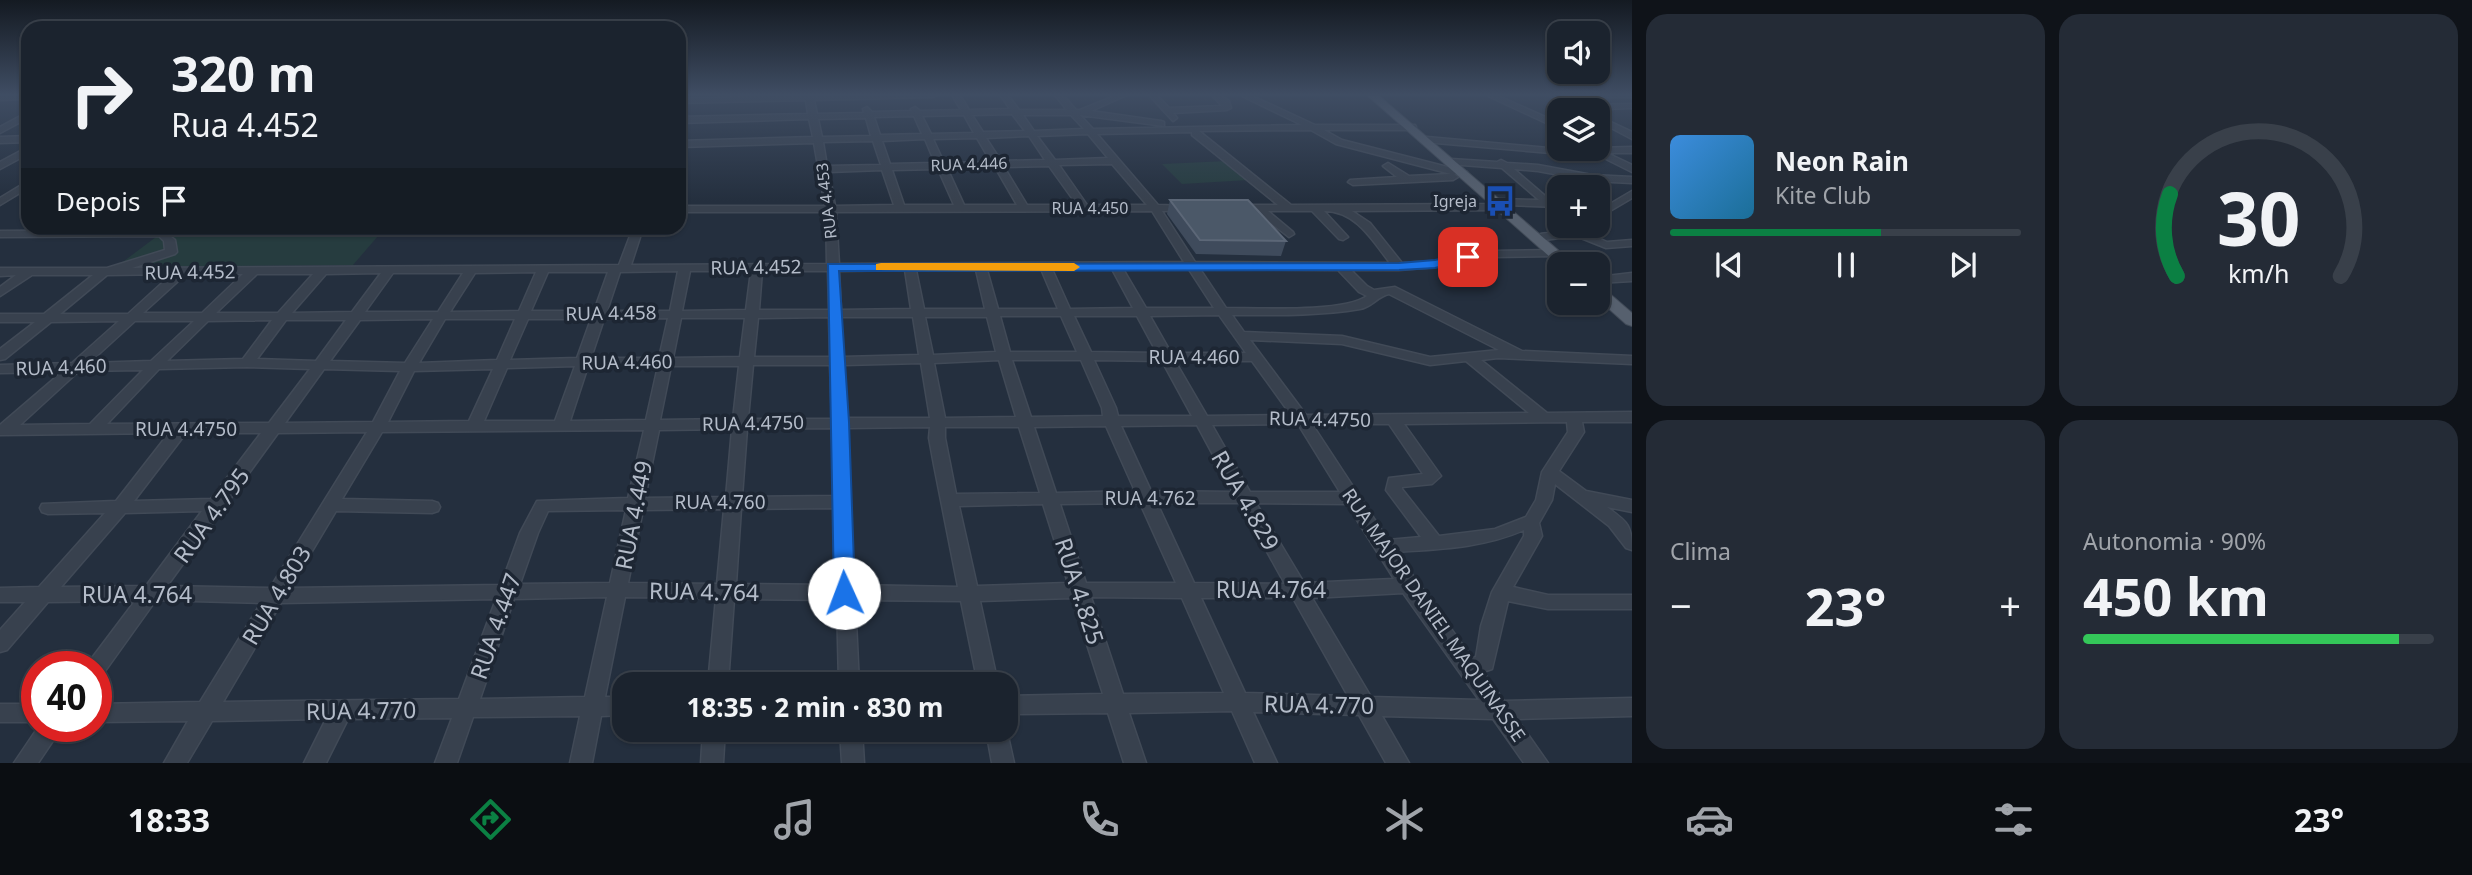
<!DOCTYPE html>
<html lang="pt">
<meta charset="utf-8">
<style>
:root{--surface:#1b232e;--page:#242b36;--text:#f1f3f6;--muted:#a0a4aa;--line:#39404a;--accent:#0b8043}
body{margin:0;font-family:"Noto Sans",sans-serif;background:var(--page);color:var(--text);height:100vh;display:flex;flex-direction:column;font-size:26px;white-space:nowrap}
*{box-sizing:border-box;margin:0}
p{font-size:23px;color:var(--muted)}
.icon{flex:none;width:38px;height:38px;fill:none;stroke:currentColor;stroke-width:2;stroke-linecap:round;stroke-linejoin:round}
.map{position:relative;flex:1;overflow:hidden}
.details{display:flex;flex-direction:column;gap:14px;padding:14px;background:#0f1319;width:840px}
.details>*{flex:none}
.hud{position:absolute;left:21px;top:21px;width:665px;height:214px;border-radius:21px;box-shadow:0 2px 5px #0004,0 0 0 2px var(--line);background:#1b232e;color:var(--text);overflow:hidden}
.buttons{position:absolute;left:1547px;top:21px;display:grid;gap:14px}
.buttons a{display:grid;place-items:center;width:63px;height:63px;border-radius:14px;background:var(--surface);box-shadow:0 2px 5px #0004,0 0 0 2px var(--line);font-size:35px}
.speed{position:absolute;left:21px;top:651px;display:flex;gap:14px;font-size:35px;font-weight:700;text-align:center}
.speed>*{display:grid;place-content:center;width:91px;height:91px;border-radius:50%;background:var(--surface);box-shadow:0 2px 5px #0004,0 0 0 2px var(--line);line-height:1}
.speed .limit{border:10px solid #d22;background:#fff;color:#111}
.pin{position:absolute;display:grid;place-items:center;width:60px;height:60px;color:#fff;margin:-30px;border-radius:14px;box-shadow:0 4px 10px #0006}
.me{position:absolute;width:77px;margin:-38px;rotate:358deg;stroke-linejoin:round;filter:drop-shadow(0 0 5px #0008)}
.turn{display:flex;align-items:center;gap:24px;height:147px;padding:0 35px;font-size:32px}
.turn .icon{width:91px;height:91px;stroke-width:2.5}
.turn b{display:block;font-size:49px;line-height:60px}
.then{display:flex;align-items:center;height:66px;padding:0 35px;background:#0003;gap:14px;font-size:26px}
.big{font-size:52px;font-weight:700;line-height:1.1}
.details .tile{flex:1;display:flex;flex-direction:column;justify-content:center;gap:10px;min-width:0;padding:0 24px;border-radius:21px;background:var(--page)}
.details .dial{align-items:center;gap:0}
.dial svg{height:182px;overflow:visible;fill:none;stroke:var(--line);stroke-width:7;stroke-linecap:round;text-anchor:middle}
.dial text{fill:var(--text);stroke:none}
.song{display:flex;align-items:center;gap:21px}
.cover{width:84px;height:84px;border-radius:10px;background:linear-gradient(135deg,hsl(210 70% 55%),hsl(200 70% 35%))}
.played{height:7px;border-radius:4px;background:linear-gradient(90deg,var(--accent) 60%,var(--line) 60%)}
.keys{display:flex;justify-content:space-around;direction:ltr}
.heat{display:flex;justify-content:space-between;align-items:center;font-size:38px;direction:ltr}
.charge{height:10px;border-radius:5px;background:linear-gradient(90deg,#34c759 90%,var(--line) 0)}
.details .tiles{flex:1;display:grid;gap:14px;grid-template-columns:repeat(2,1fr)}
.trip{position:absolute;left:612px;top:672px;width:406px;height:70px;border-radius:21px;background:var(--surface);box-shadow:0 2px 5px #0004,0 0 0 2px var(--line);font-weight:700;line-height:70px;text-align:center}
.menu{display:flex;height:112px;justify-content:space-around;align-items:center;background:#0b0e12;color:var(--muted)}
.menu .icon{width:49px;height:49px}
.menu .on{color:var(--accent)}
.menu b{font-size:32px;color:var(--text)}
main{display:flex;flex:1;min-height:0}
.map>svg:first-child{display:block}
</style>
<main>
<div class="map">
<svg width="1632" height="763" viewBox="0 0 1632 763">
<rect width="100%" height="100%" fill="#242f3e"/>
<!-- green -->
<g fill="#263c3f">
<path d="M1227,161L1249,180L1182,184L1162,164Z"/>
<path d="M168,228H385L353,265L116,267Z"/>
</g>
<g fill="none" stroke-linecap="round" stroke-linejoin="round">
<defs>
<g id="minor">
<path d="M28,95V99L0,100V96Z"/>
<path d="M805,95H937L933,97L814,100L817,114L864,113L863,109L867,107L872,112L912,111L911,109L915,107L920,111L961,110L952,95H960L969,110L1010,109L1000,95H1008L1019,110H1067L1055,95H1063L1076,110H1080L1117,95H1127L1091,111L1161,121L1164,122V126L1080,115L1093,129L1302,125L1240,95H1250L1315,125H1415L1416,127L1412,130H1324L1342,140L1467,172L1462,175L1454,174L1458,177L1453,180L1353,185L1348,182L1350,180L1397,177L1383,166L1388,163L1409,176L1451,174L1336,144L1311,130L1199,131L1291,205L1492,204V200L1496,199L1539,200L1502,168L1448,164L1446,162L1451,159L1497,162L1501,160L1507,163L1538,165L1592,175L1632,177V183L1592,181L1538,171L1514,169L1551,201H1559V207L1506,205V209L1502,210L1352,211L1370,223L1402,263L1435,261L1493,251L1554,250L1560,253L1554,256L1493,257L1435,267L1399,270H1351L1367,286L1374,290L1395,287L1522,351L1632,356V364L1498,358L1481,360L1547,413L1632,412V422H1582L1584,432L1559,471L1586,491L1632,500V512L1607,507C1627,522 1632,524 1632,550L1626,548L1609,526L1555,484L1552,500L1539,523L1542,536L1513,587L1548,595H1632V609H1548L1508,601L1492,669L1483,672L1504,701L1632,698V716L1517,719L1548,763H1524L1493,719L1382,716L1409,763H1386L1359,715L1253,712L1277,763H1255L1232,711L1129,713L1146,763H1124L1108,713L1006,714V696L1103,694L1072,598L980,601L998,684H978L961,601L855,600L859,684H839L837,600L734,599L728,684H708L716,598L625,597L605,697H625V715L601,716L592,763H570L580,716L473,717L457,763H435L452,718L348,719L326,763H304L326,719L212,721L187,763H164L188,721L96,722V704L200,702L261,603L156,600L103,674L96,677V667H87L89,662L135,601L48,602L7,650L0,652V630L25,602H0V588L39,587L105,513L48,514L42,512L40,508L42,504L116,501L169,433L0,435V425L62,372L0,373V365L72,363L119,321L51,322L5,359L0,360V349L35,322H0V314H44L93,275H32L0,296V287L16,275L0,276V268H107L165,250L164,241L159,236L0,237V231L162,230L175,240L177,252L175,254L132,268L619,265L633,228H643L631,265L827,264L826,212H679V206H825L814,143L679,147V141L813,137L809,119L679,123V117L808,114L806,100L679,103V99ZM1012,114L1025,131L983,132L972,115ZM964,115L974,133L931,134L922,116ZM1023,115H1071L1084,129L1034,131ZM914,116L922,134L880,135L874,117ZM866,118L871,136L822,137L818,119ZM1192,132V135L1278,205H1237L1232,208L1233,210L1255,211L1289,237L1294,234L1293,232L1268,211H1312L1339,239L1343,240L1348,237L1324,211C1356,211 1372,240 1390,263L1195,262L1162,211H1185L1190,208L1189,206L1158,205L1097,134ZM1088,134L1108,158L1055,160L1037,136ZM1029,136L1045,160L1001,161L986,138ZM977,138L991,162L944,163L933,139ZM925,139L935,163L890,164L882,141ZM873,141L881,165L827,166L823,142ZM1112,164L1147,205H1087L1059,165ZM1049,166L1077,205H1027L1004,167ZM995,167L1017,205H964L947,168ZM938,169L954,205H904L892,170ZM882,170L894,205L835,206L829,172ZM1152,211L1184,262L839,264L836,212ZM1188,268L1214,308H1146L1123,269ZM1041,269L1058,309H998L987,270ZM1052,269H1112L1133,308L1070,309ZM1200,269L1338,270L1359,292L1367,296C1343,313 1258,308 1226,308ZM905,270L911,309L841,310L839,271ZM916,270H976L985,309H924ZM678,271L670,311H607L620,272ZM690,271H751L746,310L682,311ZM762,271H828L829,310H759ZM536,272L519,311L450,312L475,273ZM548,272H608L594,311H531ZM381,273L352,312L292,313L326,274ZM393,273H463L438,312H365ZM172,274L128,314H60L107,275ZM186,274H243L202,313H143ZM257,274H313L278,313H216ZM1389,294L1499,350L1430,357L1342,336L1244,332L1232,315C1275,315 1318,316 1360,309C1372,307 1378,296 1389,294ZM1219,315L1246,353H1171L1150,316ZM1000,316H1061L1077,352H1010ZM1074,316H1137L1157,353L1091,352ZM829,317L830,357H754L758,318ZM841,317H913L919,355L843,357ZM925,317H987L996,352L933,355ZM668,318L659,358H591L604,319ZM681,318H745L740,357L673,358ZM433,319L405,363L330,361L360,320ZM445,319H515L497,360L419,363ZM528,319H591L577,358L510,360ZM272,320L243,359L167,361L208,321ZM286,320H346L316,361L257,359ZM135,321H194L151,361L89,363ZM1250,340L1342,344L1430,365L1466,361L1529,413L1306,415ZM999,360L1016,417L945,418L934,363ZM1012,360H1081L1102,408L1103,416L1031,417ZM1094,360L1162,361L1192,416H1118L1116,408ZM1175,361H1252L1291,415L1207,416ZM921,363L930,418H846L844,365ZM753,365H830L832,419H748ZM575,366L555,421H484L507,368ZM588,366H658L646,420L570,421ZM671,366H739L733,419L660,420ZM247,367L310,369L269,423L107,424L159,369ZM324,369L400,371L373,422L285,423ZM493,369L469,421L388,422L414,371ZM143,370L90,424L20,425L79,371ZM1567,422L1568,432L1542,472L1536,500L1526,517L1495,529L1439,536L1402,489V487L1432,484L1441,476L1404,424ZM1298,424L1340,492H1250L1212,425ZM1312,424H1389L1423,474L1389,478L1386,490L1421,537L1388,540ZM1197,425L1233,492L1151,491L1121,426ZM1106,426L1135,491L1056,493L1034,427ZM930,427L929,438L934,465L958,587L854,585L847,428ZM945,427H1019L1040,493L956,494L945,438ZM832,428L834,496L742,497L747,429ZM732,429L726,497L645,498L659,430ZM644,430L628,498L537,501L520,533L501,585L290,588L336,511L432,513L438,511L440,507L438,503L432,501L342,499L382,432ZM367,432L270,588L167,586L278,433ZM186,433H261L211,499L134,501ZM1140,503L1176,583H1086L1060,504ZM1157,503H1240L1285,584L1194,583ZM1256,503L1347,504L1394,579L1304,583ZM1043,504L1068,583L977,586L959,506ZM834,508L836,585L736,584L741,509ZM724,509L717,584L628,583L643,510ZM626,510L610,583L520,584L538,533L548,511ZM202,511L146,586L61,587L125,513ZM1524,530V536L1492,592L1481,626L1476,657L1472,658L1396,552C1440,549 1483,548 1524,530ZM1403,593L1479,700L1371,697L1312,598ZM607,597L585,697L480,699L514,599ZM1091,597L1182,598L1224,693L1123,694ZM1201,598H1293L1348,696L1245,693ZM496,599L459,699L223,702L281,603Z"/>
<path d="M1149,95H1157L1169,108L1222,106L1212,95H1220L1229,101L1231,108L1227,110L1173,113L1177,118L1173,121Z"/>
<path d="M1486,95H1496L1559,123V129Z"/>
<path d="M1548,95H1557L1577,105L1632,104V108L1575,110Z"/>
<path d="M1568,95H1632V97H1572Z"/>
<path d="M28,112V118L0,133V127Z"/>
<path d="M1598,116L1632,132V139L1598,121Z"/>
<path d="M28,136V142L0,143V137Z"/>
<path d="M1427,137L1559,149L1632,147V153H1607L1632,165V172L1594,153H1551L1424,142V138Z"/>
<path d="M28,147V154L0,169V162Z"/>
<path d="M28,181V188L0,205V198Z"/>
<path d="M1632,191V198L1598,218V211Z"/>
<path d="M1580,226H1592L1585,232L1607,242L1632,240V246L1606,248L1576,236L1536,241L1531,238C1544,229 1566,236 1580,226Z"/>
<path d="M1632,273V281L1598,283V277Z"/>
<rect x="0" y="704" width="37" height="18"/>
<path d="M39,726H63L38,763H14Z"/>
<path d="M1006,727L1014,763H992L986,730H1006Z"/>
<path d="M703,730H725L723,763H701Z"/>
<path d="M840,730H862L864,763H842Z"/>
</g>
<g id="major">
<path d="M1367,95H1378L1574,264L1559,265Z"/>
<path d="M1598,287L1603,288L1632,313V326L1626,324L1598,299Z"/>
</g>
</defs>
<!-- minor casing -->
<use href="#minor" stroke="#414a57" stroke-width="3"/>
<!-- major casing -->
<use href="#major" stroke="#414a57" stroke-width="2"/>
<!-- minor -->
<use href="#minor" fill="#38414e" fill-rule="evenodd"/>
<!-- major -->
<use href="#major" fill="#56606e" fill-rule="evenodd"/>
</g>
<!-- wall -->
<path fill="#3f4b5c" d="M1170,200L1286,241L1281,256L1196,254L1167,214Z"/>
<!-- building -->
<path fill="#4b5868" stroke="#5c6777" stroke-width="2" d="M1170,200H1248L1286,241L1200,240Z"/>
<!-- sky -->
<linearGradient id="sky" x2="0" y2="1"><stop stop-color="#141a22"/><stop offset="0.47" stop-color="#3f4d63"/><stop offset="1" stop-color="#3f4d63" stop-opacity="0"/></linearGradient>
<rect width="1632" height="201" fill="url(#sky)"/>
<!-- route -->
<path fill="#1a73e8" stroke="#114b97" stroke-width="2" d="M1468,253L1475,257L1473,259L1435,268L1399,270L839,271L849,422L855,593L851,599L844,601L837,599L834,593L828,264L1399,263L1435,260Z"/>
<!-- slow -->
<path fill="#f59e0b" d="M881,263H1074L1080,267L1074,271L876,270V264Z"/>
<!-- icons -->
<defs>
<symbol id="bus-bare" viewBox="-9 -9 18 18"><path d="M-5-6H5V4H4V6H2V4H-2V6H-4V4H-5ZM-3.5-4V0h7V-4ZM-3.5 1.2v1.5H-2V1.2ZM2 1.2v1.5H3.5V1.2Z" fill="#1a4fb4" stroke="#1d2633" stroke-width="2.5" paint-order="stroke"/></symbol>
</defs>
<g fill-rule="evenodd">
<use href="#bus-bare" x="1478" y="179" width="44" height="44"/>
</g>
<g text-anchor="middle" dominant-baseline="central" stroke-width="7" stroke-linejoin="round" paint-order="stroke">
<!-- far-street labels -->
<g font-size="16" fill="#b4bcc9" stroke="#1d2633">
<text transform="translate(969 164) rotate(-2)">RUA 4.446</text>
<text transform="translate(826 201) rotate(-97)">RUA 4.453</text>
<text x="1090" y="208">RUA 4.450</text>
</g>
<!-- far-poi labels -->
<g font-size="16" fill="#b4bcc9" stroke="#1d2633" text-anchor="end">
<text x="1477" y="201">Igreja</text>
</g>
<!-- street labels -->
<g font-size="19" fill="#b4bcc9" stroke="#1d2633">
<text transform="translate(756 267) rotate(-1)">RUA 4.452</text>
<text transform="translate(190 272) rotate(-1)">RUA 4.452</text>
<text transform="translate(611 313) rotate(-1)">RUA 4.458</text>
<text x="1194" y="357">RUA 4.460</text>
<text transform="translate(627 362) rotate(-1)">RUA 4.460</text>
<text transform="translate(61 367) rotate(-2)">RUA 4.460</text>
<text transform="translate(1320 419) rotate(1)">RUA 4.4750</text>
<text transform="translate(753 423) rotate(-1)">RUA 4.4750</text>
<text x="186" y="429">RUA 4.4750</text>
<text x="1150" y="498">RUA 4.762</text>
<text x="720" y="502">RUA 4.760</text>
<text transform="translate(1434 615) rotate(55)">RUA MAJOR DANIEL MAQUINASSE</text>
</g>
<!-- near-street labels -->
<g font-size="23" fill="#b4bcc9" stroke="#1d2633">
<text transform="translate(1246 500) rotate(60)">RUA 4.829</text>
<text transform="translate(211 515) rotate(-54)">RUA 4.795</text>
<text transform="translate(633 515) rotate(-79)">RUA 4.449</text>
<text x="1271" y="589">RUA 4.764</text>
<text transform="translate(704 591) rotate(1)">RUA 4.764</text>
<text transform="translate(1080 591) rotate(72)">RUA 4.825</text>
<text x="137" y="594">RUA 4.764</text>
<text transform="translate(276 595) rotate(-59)">RUA 4.803</text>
<text transform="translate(495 626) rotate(-71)">RUA 4.447</text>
<text transform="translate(1319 704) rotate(1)">RUA 4.770</text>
<text transform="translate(361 710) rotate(-1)">RUA 4.770</text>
</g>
</g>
</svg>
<div class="buttons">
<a><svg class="icon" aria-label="sound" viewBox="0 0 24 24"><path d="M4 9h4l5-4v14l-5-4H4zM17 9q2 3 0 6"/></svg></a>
<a><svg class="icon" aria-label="layers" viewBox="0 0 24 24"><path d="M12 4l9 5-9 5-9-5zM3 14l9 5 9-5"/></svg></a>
<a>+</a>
<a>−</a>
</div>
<div class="speed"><div class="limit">40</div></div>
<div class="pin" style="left:1468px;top:257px;background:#d93025"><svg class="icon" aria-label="arrive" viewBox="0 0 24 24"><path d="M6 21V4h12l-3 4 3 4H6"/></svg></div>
<svg class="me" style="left:844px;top:593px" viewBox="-20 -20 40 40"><circle r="19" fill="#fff"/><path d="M0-13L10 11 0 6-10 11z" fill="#1a73e8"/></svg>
<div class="trip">18:35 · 2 min · 830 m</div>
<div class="hud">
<div class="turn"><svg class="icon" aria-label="right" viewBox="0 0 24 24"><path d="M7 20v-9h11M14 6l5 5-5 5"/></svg><div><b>320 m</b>Rua 4.452</div></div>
<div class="then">Depois<svg class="icon" aria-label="arrive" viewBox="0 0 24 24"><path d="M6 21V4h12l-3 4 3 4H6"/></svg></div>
</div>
</div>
<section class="details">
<div class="tiles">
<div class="tile">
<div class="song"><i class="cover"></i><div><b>Neon Rain</b><p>Kite Club</p></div></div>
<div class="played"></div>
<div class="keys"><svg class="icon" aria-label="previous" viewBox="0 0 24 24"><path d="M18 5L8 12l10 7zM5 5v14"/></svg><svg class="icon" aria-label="pause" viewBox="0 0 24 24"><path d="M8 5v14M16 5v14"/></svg><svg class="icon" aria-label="next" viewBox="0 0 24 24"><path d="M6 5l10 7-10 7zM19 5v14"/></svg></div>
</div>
<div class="tile dial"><svg viewBox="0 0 100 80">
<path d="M14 69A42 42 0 1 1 86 69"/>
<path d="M14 69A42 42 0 0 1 11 33" stroke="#0b8043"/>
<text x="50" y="56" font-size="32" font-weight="700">30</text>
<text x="50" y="72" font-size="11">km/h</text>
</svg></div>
<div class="tile"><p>Clima</p>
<div class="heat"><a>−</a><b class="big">23°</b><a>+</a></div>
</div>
<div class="tile"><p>Autonomia · 90%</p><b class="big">450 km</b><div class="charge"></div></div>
</div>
</section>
</main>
<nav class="menu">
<b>18:33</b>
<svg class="icon on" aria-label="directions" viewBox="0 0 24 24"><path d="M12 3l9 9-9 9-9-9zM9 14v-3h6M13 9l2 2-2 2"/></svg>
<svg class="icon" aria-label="music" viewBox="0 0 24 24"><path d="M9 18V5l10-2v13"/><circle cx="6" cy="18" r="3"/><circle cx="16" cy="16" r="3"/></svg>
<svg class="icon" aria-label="phone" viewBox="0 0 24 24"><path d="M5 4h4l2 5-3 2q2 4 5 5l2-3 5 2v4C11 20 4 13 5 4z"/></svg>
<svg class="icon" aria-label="climate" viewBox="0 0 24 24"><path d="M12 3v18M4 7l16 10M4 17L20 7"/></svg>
<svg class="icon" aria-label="car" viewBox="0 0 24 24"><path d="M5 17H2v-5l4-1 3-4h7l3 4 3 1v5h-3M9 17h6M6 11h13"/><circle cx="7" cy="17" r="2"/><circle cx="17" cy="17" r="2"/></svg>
<svg class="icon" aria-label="filters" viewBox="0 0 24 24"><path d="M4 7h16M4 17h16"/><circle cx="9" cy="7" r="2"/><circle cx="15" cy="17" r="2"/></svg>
<b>23°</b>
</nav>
